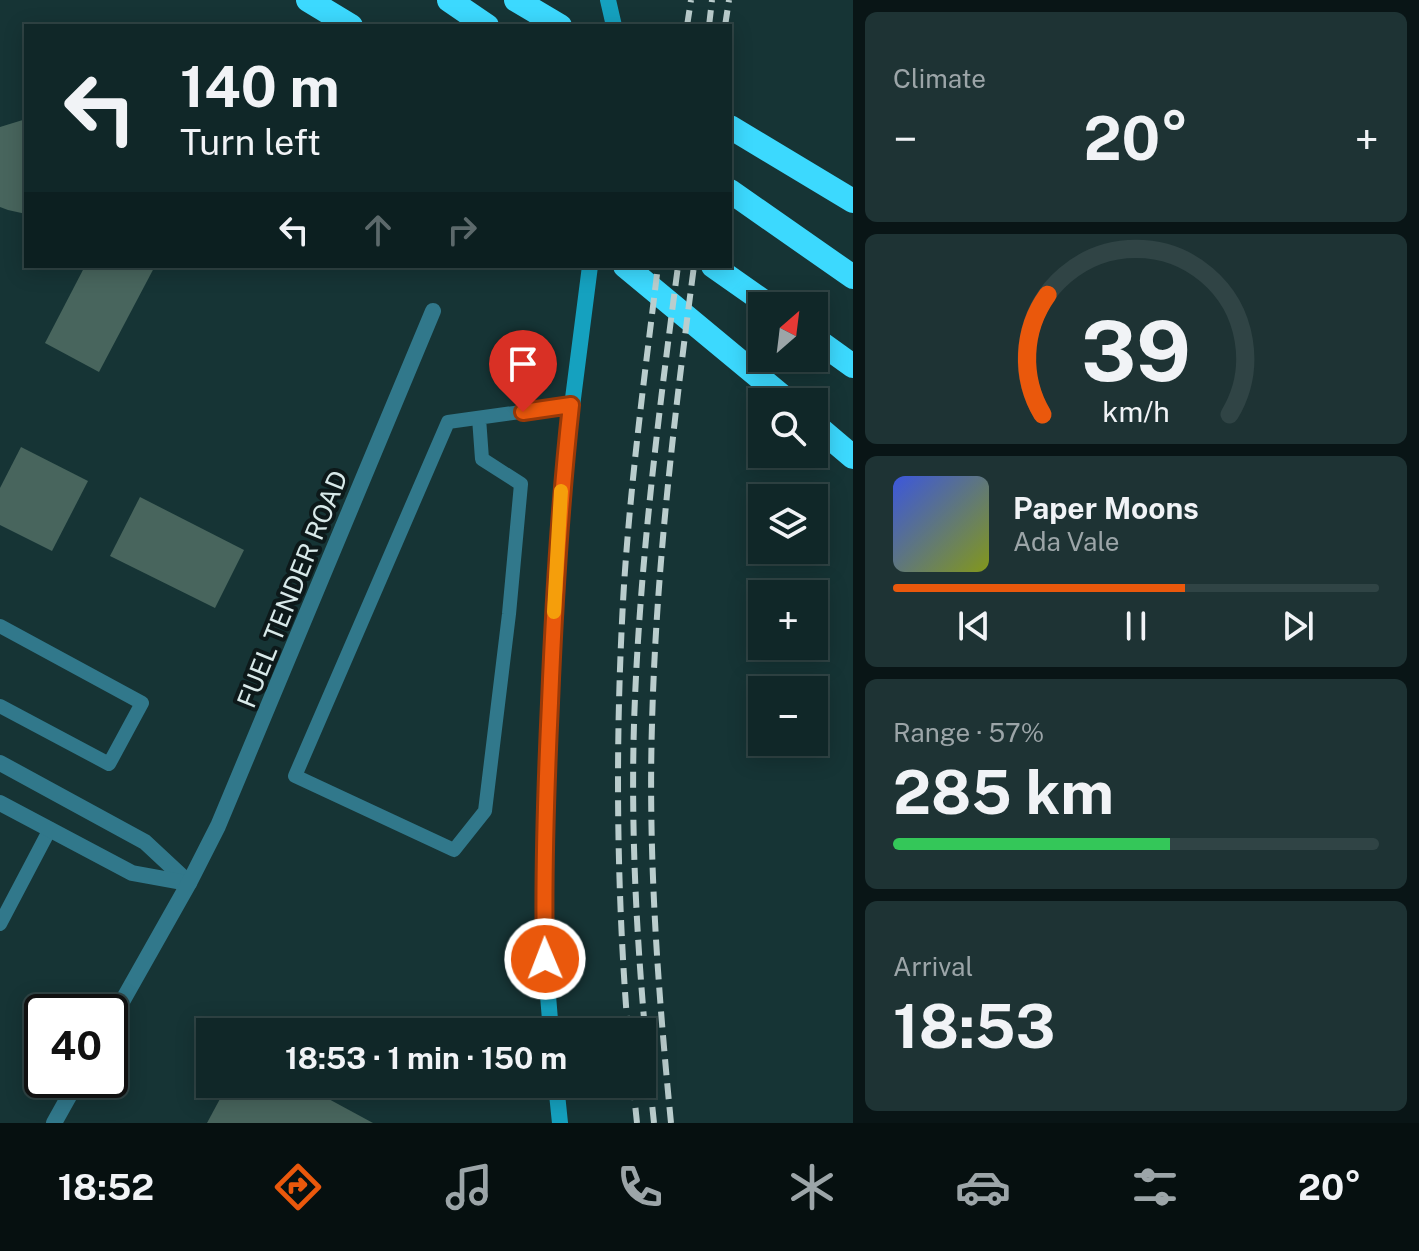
<!DOCTYPE html>
<meta charset="utf-8">
<style>
:root{--surface:#102728;--page:#1e3334;--text:#f1f3f6;--muted:#9ca5a8;--line:#304445;--accent:#ea580c}
body{margin:0;font-family:"Public Sans",sans-serif;background:var(--page);color:var(--text);height:100vh;display:flex;flex-direction:column;font-size:30px;white-space:nowrap}
*{box-sizing:border-box;margin:0}
p{font-size:26px;color:var(--muted)}
.icon{flex:none;width:44px;height:44px;fill:none;stroke:currentColor;stroke-width:2;stroke-linecap:round;stroke-linejoin:round}
.map{position:relative;flex:1;overflow:hidden}
.sheet{display:flex;flex-direction:column;gap:12px;padding:12px;background:#091516;width:566px}
.sheet>*{flex:none}
.top-card{position:absolute;left:24px;top:24px;width:708px;height:244px;border-radius:0px;box-shadow:0 4px 20px #0003,0 0 0 2px var(--line);background:#102728;color:var(--text);overflow:hidden}
.needle{width:52px;rotate:28deg}
.buttons{position:absolute;left:748px;top:292px;display:grid;gap:16px}
.buttons a{display:grid;place-items:center;width:80px;height:80px;border-radius:0px;background:var(--surface);box-shadow:0 4px 20px #0003,0 0 0 2px var(--line);font-size:40px}
.speed{position:absolute;left:24px;top:994px;display:flex;gap:16px;font-size:40px;font-weight:700;text-align:center}
.speed>*{display:grid;place-content:center;width:104px;height:104px;border-radius:50%;background:var(--surface);box-shadow:0 4px 20px #0003,0 0 0 2px var(--line);line-height:1}
.speed .limit{border:4px solid #111;border-radius:12px;background:#fff;color:#111}
.pin{position:absolute;display:grid;place-items:center;width:68px;height:68px;color:#fff;margin:-82px -34px;border-radius:50% 50% 50% 0;rotate:-45deg;box-shadow:0 0 8px #0007}
.pin .icon{rotate:45deg}
.me{position:absolute;width:88px;margin:-44px;rotate:359deg;stroke-linejoin:round;filter:drop-shadow(0 0 6px #0008)}
.turn{display:flex;align-items:center;gap:28px;height:168px;padding:0 24px;font-size:36px}
.turn .icon{width:104px;height:104px;stroke-width:2.5}
.turn b{display:block;font-size:56px;line-height:68px}
.lanes{display:flex;align-items:center;height:76px;padding:0 24px;background:#0003;justify-content:center;gap:40px;direction:ltr}
.lanes .off{opacity:.35}
.big{font-size:60px;font-weight:700;line-height:1.1}
.sheet .tile{flex:1;display:flex;flex-direction:column;justify-content:center;gap:12px;min-width:0;padding:0 28px;border-radius:12px;background:var(--page)}
.sheet .dial{align-items:center;gap:0}
.dial svg{height:208px;overflow:visible;fill:none;stroke:var(--line);stroke-width:7;stroke-linecap:round;text-anchor:middle}
.dial text{fill:var(--text);stroke:none}
.song{display:flex;align-items:center;gap:24px}
.cover{width:96px;height:96px;border-radius:12px;background:linear-gradient(135deg,hsl(230 70% 55%),hsl(70 70% 35%))}
.played{height:8px;border-radius:4px;background:linear-gradient(90deg,var(--accent) 60%,var(--line) 60%)}
.keys{display:flex;justify-content:space-around;direction:ltr}
.heat{display:flex;justify-content:space-between;align-items:center;font-size:44px;direction:ltr}
.charge{height:12px;border-radius:6px;background:linear-gradient(90deg,#34c759 57%,var(--line) 0)}
.trip{position:absolute;left:196px;top:1018px;width:460px;height:80px;border-radius:0px;background:var(--surface);box-shadow:0 4px 20px #0003,0 0 0 2px var(--line);font-weight:700;line-height:80px;text-align:center}
.tab-bar{display:flex;height:128px;justify-content:space-around;align-items:center;background:#061010;color:var(--muted)}
.tab-bar .icon{width:56px;height:56px}
.tab-bar .active{color:var(--accent)}
.tab-bar b{font-size:36px;color:var(--text)}
main{display:flex;flex:1;min-height:0}
.map>svg:first-child{display:block}
</style>
<main>
<div class="map">
<svg width="853" height="1123" viewBox="0 0 853 1123">
<rect width="100%" height="100%" fill="#163435"/>
<!-- building -->
<g fill="#48655d">
<path d="M26,119V214L8,210L0,207V127Z"/>
<path d="M85,266H155L99,372L45,343Z"/>
<path d="M21,447L88,481L52,551L0,525V488Z"/>
<path d="M140,497L244,550L215,608L110,556Z"/>
<path d="M228,1084H301L373,1123H207Z"/>
</g>
<g fill="none" stroke-linecap="round" stroke-linejoin="round">
<!-- lane -->
<g stroke="#31788b" stroke-width="14">
<path d="M479,418L482,459L521,484L509,614L485,811L454,850L295,776L448,422L571,405"/>
<path d="M0,626L142,703L109,764L0,706"/>
<path d="M0,924L50,829"/>
</g>
<!-- street -->
<g stroke="#31788b" stroke-width="16">
<path d="M0,763L145,842L189,883"/>
<path d="M0,803L132,873L187,883"/>
<path d="M110,1023L189,883L218,826L433,311"/>
<path d="M54,1123L78,1080"/>
</g>
<!-- secondary -->
<g stroke="#15a1bf" stroke-width="16">
<path d="M608,0L614,26"/>
<path d="M551,1032L545,959L543,883L545,802L555,581L562,484L590,266"/>
<path d="M556,1084L560,1123"/>
</g>
<!-- highway -->
<g stroke="#3cd9fe" stroke-width="24">
<path d="M308,0L351,26"/>
<path d="M449,0L487,26"/>
<path d="M516,0L560,26"/>
<path d="M730,127L853,201"/>
<path d="M730,191L853,277"/>
<path d="M625,266L789,402"/>
<path d="M713,266L770,306"/>
<path d="M814,338L853,366"/>
<path d="M814,424L853,457"/>
</g>
<!-- rail -->
<g stroke="#bacdcd" stroke-width="6" stroke-dasharray="16 8" stroke-linecap="butt">
<path d="M687,26L691,0"/>
<path d="M709,26L712,0"/>
<path d="M725,26L729,0"/>
<path d="M628,1032C616,883 615,734 624,585C631,478 645,372 658,266"/>
<path d="M633,1084L637,1123"/>
<path d="M654,1123C640,990 630,858 634,724C639,570 658,418 678,266"/>
<path d="M671,1123C658,990 648,857 652,724C656,571 674,418 694,266"/>
</g>
</g>
<g fill="none" stroke-linecap="round" stroke-linejoin="round">
<defs>
<path id="route" d="M523,412L571,405C560,504 554,603 550,703C546,788 543,873 545,959"/>
</defs>
<!-- route casing -->
<use href="#route" stroke="#983908" stroke-width="20"/>
<!-- route -->
<use href="#route" stroke="#ea580c" stroke-width="14"/>
<!-- slow -->
<path stroke="#f59e0b" stroke-width="14" d="M554,612L561,491"/>
</g>
<g text-anchor="middle" dominant-baseline="central" stroke-width="8" stroke-linejoin="round" paint-order="stroke">
<!-- street labels -->
<g font-size="26" fill="#d8e9e9" stroke="#0d191a">
<text transform="translate(292 589) rotate(-68)">FUEL TENDER ROAD</text>
</g>
</g>
</svg>
<div class="buttons">
<a><svg class="needle" viewBox="-14 -14 28 28"><path d="M0-13l5 13h-10z" fill="#e53935"/><path d="M0 13l5-13h-10z" fill="#9ca5a8"/></svg></a>
<a><svg class="icon" aria-label="search" viewBox="0 0 24 24"><circle cx="10" cy="10" r="6"/><path d="M15 15l6 6"/></svg></a>
<a><svg class="icon" aria-label="layers" viewBox="0 0 24 24"><path d="M12 4l9 5-9 5-9-5zM3 14l9 5 9-5"/></svg></a>
<a>+</a>
<a>−</a>
</div>
<div class="speed"><div class="limit">40</div></div>
<div class="pin" style="left:523px;top:412px;background:#d93025"><svg class="icon" aria-label="arrive" viewBox="0 0 24 24"><path d="M6 21V4h12l-3 4 3 4H6"/></svg></div>
<svg class="me" style="left:545px;top:959px" viewBox="-20 -20 40 40"><circle r="17" fill="#ea580c" stroke="#fff" stroke-width="3"/><path d="M0-11L8 9 0 5-8 9z" fill="#fff"/></svg>
<div class="trip">18:53 · 1 min · 150 m</div>
<div class="top-card">
<div class="turn"><svg class="icon" aria-label="left" viewBox="0 0 24 24"><path d="M17 20v-9H6M10 6l-5 5 5 5"/></svg><div><b>140 m</b>Turn left</div></div>
<div class="lanes"><svg class="icon" aria-label="left" viewBox="0 0 24 24"><path d="M17 20v-9H6M10 6l-5 5 5 5"/></svg><svg class="icon off" aria-label="ahead" viewBox="0 0 24 24"><path d="M12 20V5M6 11l6-6 6 6"/></svg><svg class="icon off" aria-label="right" viewBox="0 0 24 24"><path d="M7 20v-9h11M14 6l5 5-5 5"/></svg></div>
</div>
</div>
<section class="sheet">
<div class="tile"><p>Climate</p>
<div class="heat"><a>−</a><b class="big">20°</b><a>+</a></div>
</div>
<div class="tile dial"><svg viewBox="0 0 100 80">
<path d="M14 69A42 42 0 1 1 86 69"/>
<path d="M14 69A42 42 0 0 1 16 23" stroke="#ea580c"/>
<text x="50" y="56" font-size="32" font-weight="700">39</text>
<text x="50" y="72" font-size="11">km/h</text>
</svg></div>
<div class="tile">
<div class="song"><i class="cover"></i><div><b>Paper Moons</b><p>Ada Vale</p></div></div>
<div class="played"></div>
<div class="keys"><svg class="icon" aria-label="previous" viewBox="0 0 24 24"><path d="M18 5L8 12l10 7zM5 5v14"/></svg><svg class="icon" aria-label="pause" viewBox="0 0 24 24"><path d="M8 5v14M16 5v14"/></svg><svg class="icon" aria-label="next" viewBox="0 0 24 24"><path d="M6 5l10 7-10 7zM19 5v14"/></svg></div>
</div>
<div class="tile"><p>Range · 57%</p><b class="big">285 km</b><div class="charge"></div></div>
<div class="tile"><p>Arrival</p><b class="big">18:53</b></div>
</section>
</main>
<nav class="tab-bar">
<b>18:52</b>
<svg class="icon active" aria-label="directions" viewBox="0 0 24 24"><path d="M12 3l9 9-9 9-9-9zM9 14v-3h6M13 9l2 2-2 2"/></svg>
<svg class="icon" aria-label="music" viewBox="0 0 24 24"><path d="M9 18V5l10-2v13"/><circle cx="6" cy="18" r="3"/><circle cx="16" cy="16" r="3"/></svg>
<svg class="icon" aria-label="phone" viewBox="0 0 24 24"><path d="M5 4h4l2 5-3 2q2 4 5 5l2-3 5 2v4C11 20 4 13 5 4z"/></svg>
<svg class="icon" aria-label="climate" viewBox="0 0 24 24"><path d="M12 3v18M4 7l16 10M4 17L20 7"/></svg>
<svg class="icon" aria-label="car" viewBox="0 0 24 24"><path d="M5 17H2v-5l4-1 3-4h7l3 4 3 1v5h-3M9 17h6M6 11h13"/><circle cx="7" cy="17" r="2"/><circle cx="17" cy="17" r="2"/></svg>
<svg class="icon" aria-label="filters" viewBox="0 0 24 24"><path d="M4 7h16M4 17h16"/><circle cx="9" cy="7" r="2"/><circle cx="15" cy="17" r="2"/></svg>
<b>20°</b>
</nav>
